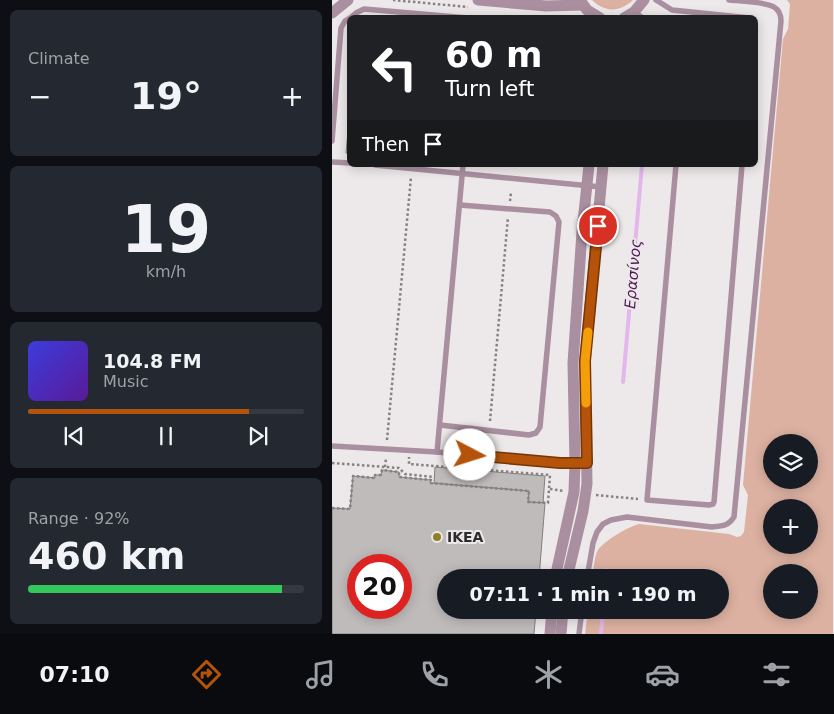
<!DOCTYPE html>
<meta charset="utf-8">
<style>
:root{--surface:#171b24;--page:#242831;--text:#f1f3f6;--muted:#9ea1a6;--line:#363941;--accent:#b45309}
body{margin:0;font-family:"DejaVu Sans",sans-serif;background:var(--page);color:var(--text);height:100vh;display:flex;flex-direction:column;font-size:19px;white-space:nowrap}
*{box-sizing:border-box;margin:0}
p{font-size:16px;color:var(--muted)}
.icon{flex:none;width:28px;height:28px;fill:none;stroke:currentColor;stroke-width:2;stroke-linecap:round;stroke-linejoin:round}
.map{position:relative;flex:1;overflow:hidden}
.sheet{display:flex;flex-direction:column;gap:10px;padding:10px;background:#0d0f14;width:332px}
.sheet>*{flex:none}
.guide{position:absolute;left:15px;top:15px;width:411px;height:152px;border-radius:8px;box-shadow:0 2px 12px #0003;background:#202124;color:#fff;overflow:hidden}
.buttons{position:absolute;left:431px;top:434px;display:grid;gap:10px}
.buttons a{display:grid;place-items:center;width:55px;height:55px;border-radius:50%;background:var(--surface);box-shadow:0 2px 12px #0003;font-size:25px}
.speed{position:absolute;left:15px;top:554px;display:flex;gap:10px;font-size:25px;font-weight:700;text-align:center}
.speed>*{display:grid;place-content:center;width:65px;height:65px;border-radius:50%;background:var(--surface);box-shadow:0 2px 12px #0003;line-height:1}
.speed .limit{border:8px solid #d22;background:#fff;color:#111}
.pin{position:absolute;display:grid;place-items:center;width:42px;height:42px;color:#fff;margin:-21px;border:2px solid #fff;border-radius:50%;box-shadow:0 1px 5px #0007}
.me{position:absolute;width:55px;margin:-28px;rotate:95deg;stroke-linejoin:round;filter:drop-shadow(0 0 4px #0008)}
.turn{display:flex;align-items:center;gap:18px;height:105px;padding:0 15px;font-size:22px}
.turn .icon{width:65px;height:65px;stroke-width:2.5}
.turn b{display:block;font-size:35px;line-height:42px}
.then{display:flex;align-items:center;height:48px;padding:0 15px;background:#0003;gap:10px;font-size:19px}
.big{font-size:38px;font-weight:800;line-height:1.1}
.sheet .widget{flex:1;display:flex;flex-direction:column;justify-content:center;gap:8px;min-width:0;padding:0 18px;border-radius:8px;background:var(--page)}
.sheet .dial{align-items:center;gap:0}
.dial b{font-size:65px;line-height:1}
.song{display:flex;align-items:center;gap:15px}
.cover{width:60px;height:60px;border-radius:8px;background:linear-gradient(135deg,hsl(240 70% 55%),hsl(270 70% 35%))}
.played{height:5px;border-radius:2px;background:linear-gradient(90deg,var(--accent) 80%,var(--line) 80%)}
.keys{display:flex;justify-content:space-around;direction:ltr}
.heat{display:flex;justify-content:space-between;align-items:center;font-size:28px;direction:ltr}
.charge{height:8px;border-radius:4px;background:linear-gradient(90deg,#34c759 92%,var(--line) 0)}
.trip{position:absolute;left:105px;top:569px;width:292px;height:50px;border-radius:25px;background:var(--surface);box-shadow:0 2px 12px #0003;font-weight:800;line-height:50px;text-align:center}
.dock{display:flex;height:80px;justify-content:space-around;align-items:center;background:#090b0e;color:var(--muted)}
.dock .icon{width:35px;height:35px}
.dock .selected{color:var(--accent)}
.dock b{font-size:22px;color:var(--text)}
main{display:flex;flex:1;min-height:0}
.map>svg:first-child{display:block}
</style>
<main>
<section class="sheet">
<div class="widget"><p>Climate</p>
<div class="heat"><a>−</a><b class="big">19°</b><a>+</a></div>
</div>
<div class="widget dial"><b>19</b><p>km/h</p></div>
<div class="widget">
<div class="song"><i class="cover"></i><div><b>104.8 FM</b><p>Music</p></div></div>
<div class="played"></div>
<div class="keys"><svg class="icon" aria-label="previous" viewBox="0 0 24 24"><path d="M18 5L8 12l10 7zM5 5v14"/></svg><svg class="icon" aria-label="pause" viewBox="0 0 24 24"><path d="M8 5v14M16 5v14"/></svg><svg class="icon" aria-label="next" viewBox="0 0 24 24"><path d="M6 5l10 7-10 7zM19 5v14"/></svg></div>
</div>
<div class="widget"><p>Range · 92%</p><b class="big">460 km</b><div class="charge"></div></div>
</section>
<div class="map">
<svg width="502" height="634" viewBox="0 0 502 634">
<rect width="100%" height="100%" fill="#ede8e9"/>
<!-- green -->
<g fill="#dcb1a1" fill-rule="evenodd">
<path d="M260,0H301C288,12 273,13 260,0Z"/>
<path d="M455,0H501V634H253L256,610H389V578L260,577C262,569 262,557 266,550C273,540 296,527 307,524L397,534L405,537L409,536L412,532L416,495L411,485L451,39L456,29L458,4ZM440,442H478V480H440ZM440,508H478V545H440ZM440,572H478V610H440Z"/>
</g>
<g fill="none" stroke-linecap="round" stroke-linejoin="round">
<!-- stream -->
<g stroke="#e3b7eb" stroke-width="4">
<path d="M291,382L310,165"/>
<path d="M274,578V570"/>
<path d="M269,634L271,610"/>
</g>
</g>
<!-- building -->
<g fill="#bfbbba" stroke="#837f7f" fill-rule="evenodd">
<path d="M18,109V153H14Z"/>
<path d="M103,467L213,476L211,503L196,502L197,491L102,483Z"/>
<path d="M50,470L67,472V477L99,480L98,483L197,491L196,502L213,503L207,578H114V610H204L202,634H0V508L18,509L21,476L43,478V475H49ZM26,565H69V608H26Z"/>
</g>
<g fill="none" stroke-linecap="round" stroke-linejoin="round">
<!-- path -->
<g stroke="#858282" stroke-width="2.5" stroke-dasharray="2.5 2.5" stroke-linecap="butt">
<path d="M61,0L136,7"/>
<path d="M182,167V165"/>
<path d="M178,201L179,192"/>
<path d="M158,421L176,217"/>
<path d="M55,440L79,177"/>
<path d="M0,463L67,468L73,474L102,477"/>
<path d="M53,467L54,458"/>
<path d="M218,489L232,491"/>
<path d="M264,495L306,499"/>
<path d="M0,508L18,509L21,476L43,478V475H49L50,470L67,472V477L99,480L98,483L197,491L196,502L216,503L218,475L77,464V457"/>
</g>
<!-- lane -->
<g stroke="#a98f9f" stroke-width="5.5">
<path d="M324,0L340,10L418,18"/>
<path d="M302,12L311,18"/>
<path d="M18,18L24,13L32,9L136,18"/>
<path d="M0,141L9,28L13,21L18,18"/>
<path d="M0,162L18,163"/>
<path d="M43,165L269,187"/>
<path d="M344,165L315,500L377,505L381,504L382,502L410,165"/>
<path d="M108,425L197,435L204,433L208,427L227,222L224,216L218,212L128,205"/>
<path d="M0,446L105,452L228,463H245"/>
<path d="M105,452L131,165"/>
<path d="M255,578L261,543L265,532L271,524L279,520L295,517L380,527C391,526 396,526 402,517L449,21C449,16 447,10 442,7C435,2 407,1 397,0"/>
<path d="M247,634L250,610"/>
</g>
<!-- street -->
<g stroke="#a98f9f" stroke-width="11">
<path d="M146,0L214,6L251,5"/>
<path d="M248,0L255,10L268,18"/>
<path d="M0,13L16,0"/>
<path d="M292,18L302,12L312,0"/>
<path d="M223,578L242,492L243,463L241,363L250,232L257,165"/>
<path d="M235,578L251,511L255,484L253,361L271,165"/>
<path d="M218,634L220,610"/>
<path d="M229,634L231,610"/>
</g>
</g>
<g fill="none" stroke-linecap="round" stroke-linejoin="round">
<defs>
<path id="route" d="M138,455L228,463H255L253,361L266,226"/>
</defs>
<!-- route casing -->
<use href="#route" stroke="#753606" stroke-width="12"/>
<!-- route -->
<use href="#route" stroke="#b45309" stroke-width="9"/>
<!-- slow -->
<path stroke="#f59e0b" stroke-width="9" d="M254,403L253,361L256,332"/>
</g>
<!-- markers -->
<circle fill="#8e8027" stroke="#ede8e9" stroke-width="2" cx="105" cy="537" r="5"/>
<g text-anchor="middle" dominant-baseline="central" stroke-width="4" stroke-linejoin="round" paint-order="stroke">
<!-- poi labels -->
<g font-size="14" font-weight="bold" fill="#2d2c2c" stroke="#ede8e9" text-anchor="start">
<text x="115" y="537">IKEA</text>
</g>
<!-- water labels -->
<g font-size="15" font-style="italic" fill="#4e1a58" stroke="#ede8e9">
<text transform="translate(301 274) rotate(-85)">Ερασίνος</text>
</g>
</g>
</svg>
<div class="buttons">
<a><svg class="icon" aria-label="layers" viewBox="0 0 24 24"><path d="M12 4l9 5-9 5-9-5zM3 14l9 5 9-5"/></svg></a>
<a>+</a>
<a>−</a>
</div>
<div class="speed"><div class="limit">20</div></div>
<div class="pin" style="left:266px;top:226px;background:#d93025"><svg class="icon" aria-label="arrive" viewBox="0 0 24 24"><path d="M6 21V4h12l-3 4 3 4H6"/></svg></div>
<svg class="me" style="left:138px;top:455px" viewBox="-20 -20 40 40"><circle r="19" fill="#fff"/><path d="M0-13L10 11 0 6-10 11z" fill="#b45309"/></svg>
<div class="trip">07:11 · 1 min · 190 m</div>
<div class="guide">
<div class="turn"><svg class="icon" aria-label="left" viewBox="0 0 24 24"><path d="M17 20v-9H6M10 6l-5 5 5 5"/></svg><div><b>60 m</b>Turn left</div></div>
<div class="then">Then<svg class="icon" aria-label="arrive" viewBox="0 0 24 24"><path d="M6 21V4h12l-3 4 3 4H6"/></svg></div>
</div>
</div>
</main>
<nav class="dock">
<b>07:10</b>
<svg class="icon selected" aria-label="directions" viewBox="0 0 24 24"><path d="M12 3l9 9-9 9-9-9zM9 14v-3h6M13 9l2 2-2 2"/></svg>
<svg class="icon" aria-label="music" viewBox="0 0 24 24"><path d="M9 18V5l10-2v13"/><circle cx="6" cy="18" r="3"/><circle cx="16" cy="16" r="3"/></svg>
<svg class="icon" aria-label="phone" viewBox="0 0 24 24"><path d="M5 4h4l2 5-3 2q2 4 5 5l2-3 5 2v4C11 20 4 13 5 4z"/></svg>
<svg class="icon" aria-label="climate" viewBox="0 0 24 24"><path d="M12 3v18M4 7l16 10M4 17L20 7"/></svg>
<svg class="icon" aria-label="car" viewBox="0 0 24 24"><path d="M5 17H2v-5l4-1 3-4h7l3 4 3 1v5h-3M9 17h6M6 11h13"/><circle cx="7" cy="17" r="2"/><circle cx="17" cy="17" r="2"/></svg>
<svg class="icon" aria-label="filters" viewBox="0 0 24 24"><path d="M4 7h16M4 17h16"/><circle cx="9" cy="7" r="2"/><circle cx="15" cy="17" r="2"/></svg>
</nav>
